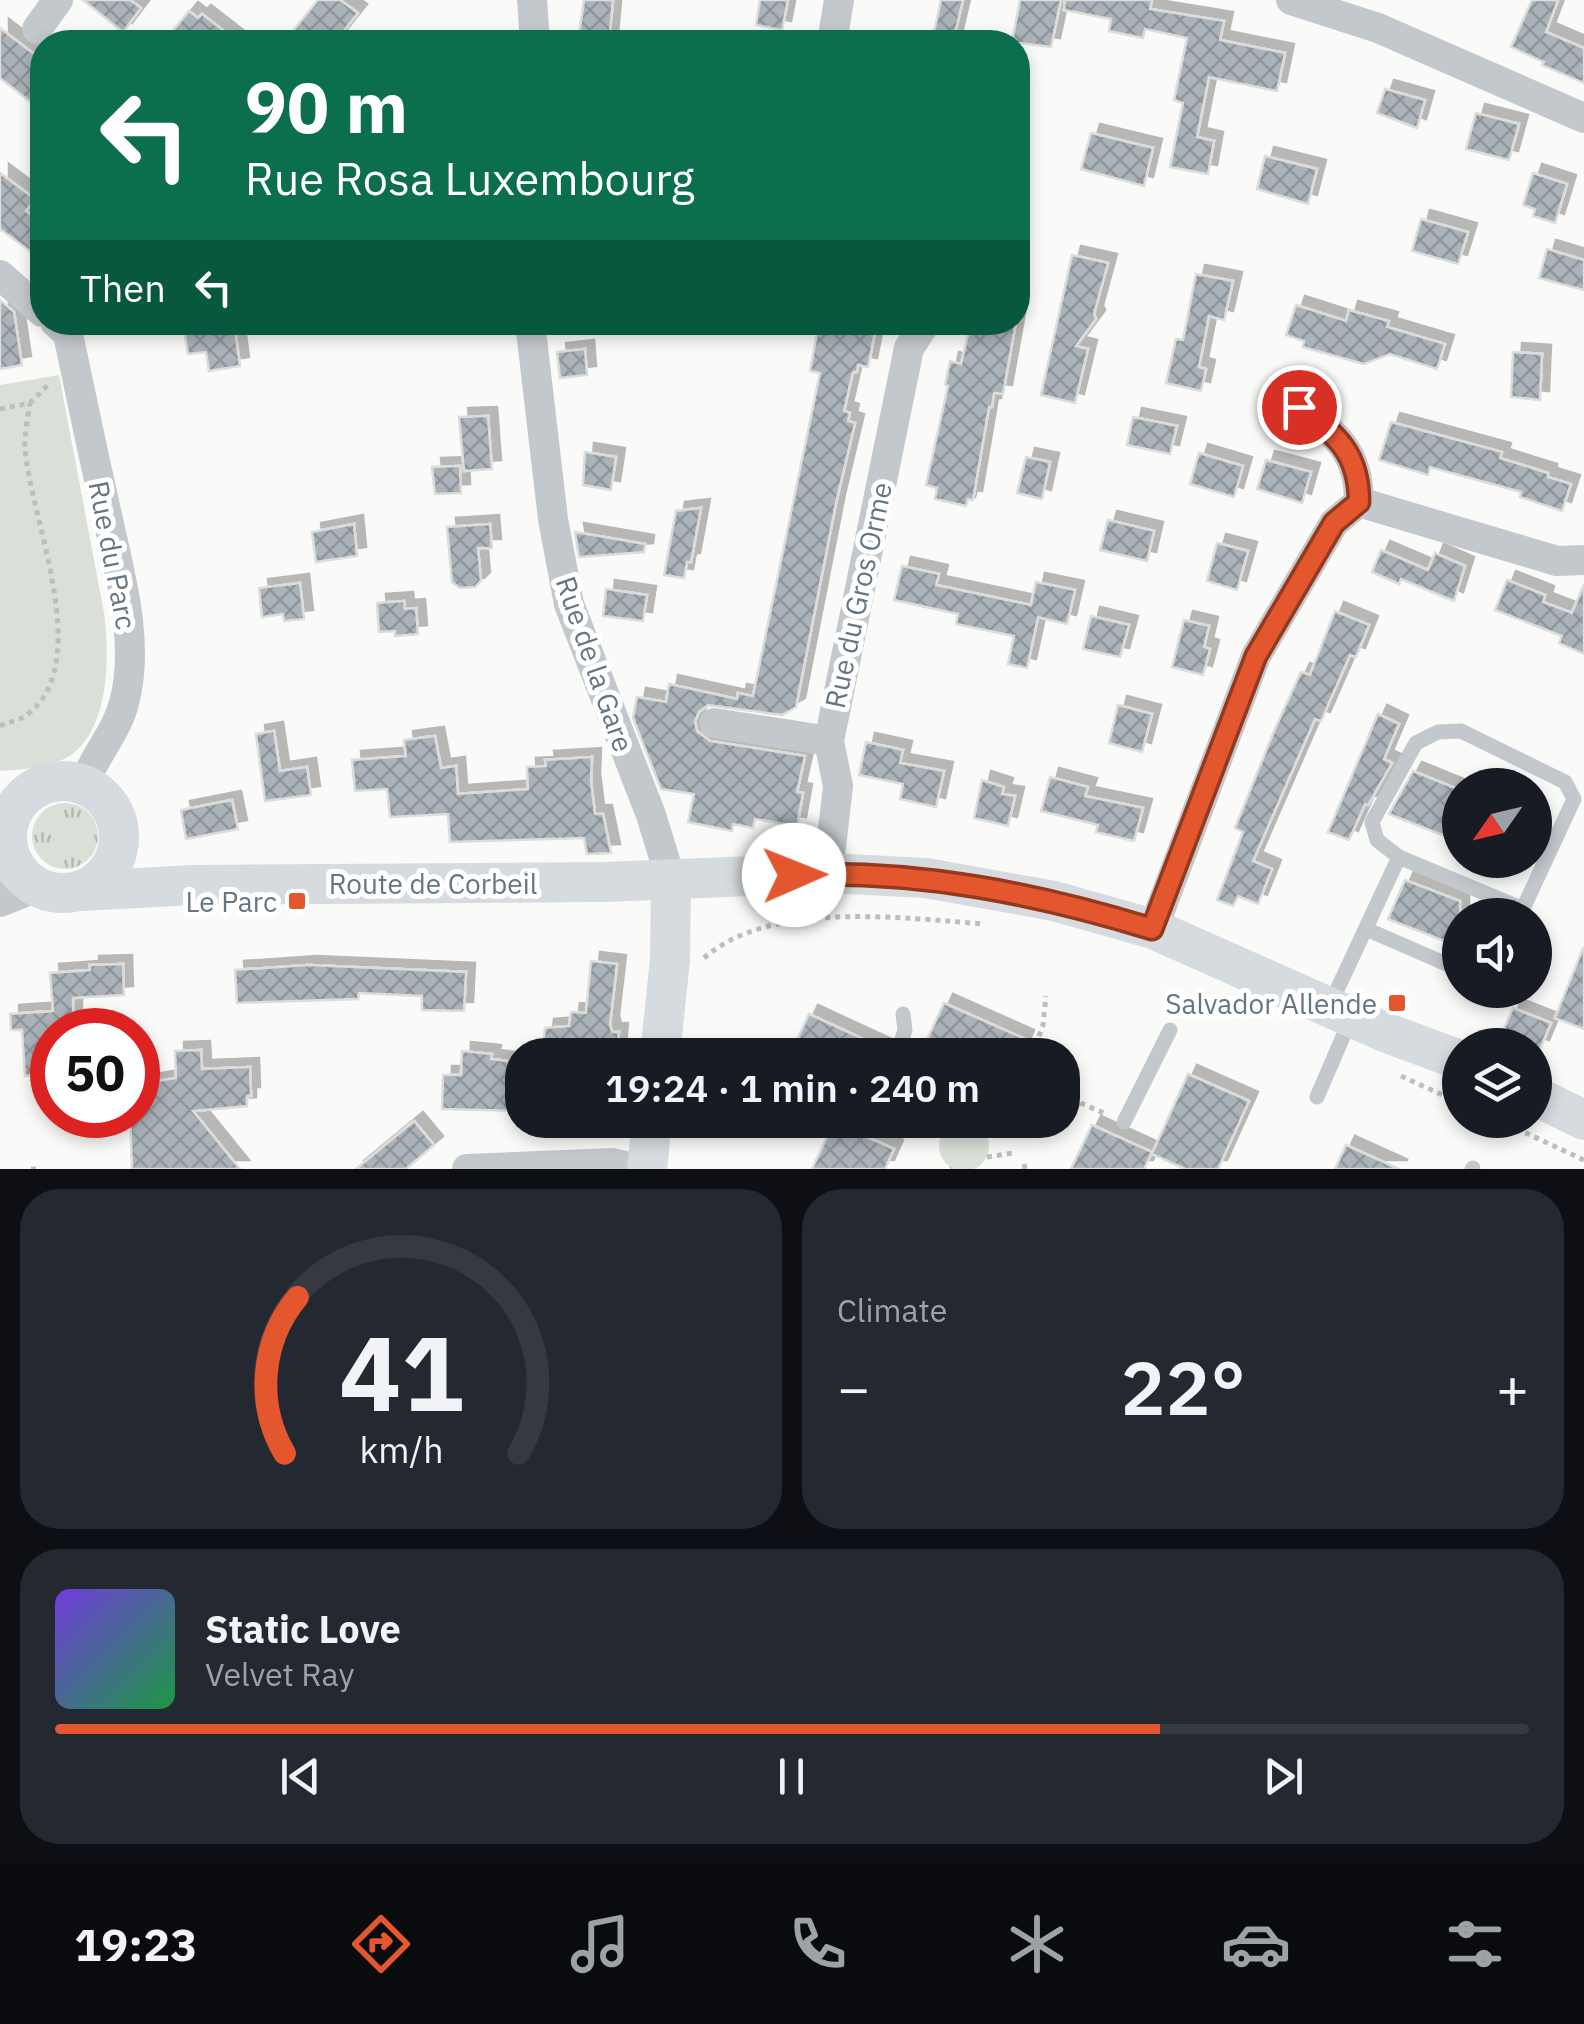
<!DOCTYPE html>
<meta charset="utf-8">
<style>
:root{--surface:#171b24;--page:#242831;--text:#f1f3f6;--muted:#9ea1a6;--line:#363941;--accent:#e4572e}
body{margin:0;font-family:"IBM Plex Sans",sans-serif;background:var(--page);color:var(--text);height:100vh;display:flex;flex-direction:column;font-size:38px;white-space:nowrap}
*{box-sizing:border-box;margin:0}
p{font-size:32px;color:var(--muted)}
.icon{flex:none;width:55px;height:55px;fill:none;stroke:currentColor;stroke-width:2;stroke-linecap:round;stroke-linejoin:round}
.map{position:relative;height:1169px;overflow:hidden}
.panel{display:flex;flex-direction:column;gap:20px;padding:20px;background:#0d0f14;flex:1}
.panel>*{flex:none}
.guide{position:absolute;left:30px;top:30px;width:1000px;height:305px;border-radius:40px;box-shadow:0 5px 15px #0003;background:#0b6e4f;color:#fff;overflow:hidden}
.needle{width:65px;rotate:236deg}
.buttons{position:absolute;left:1442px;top:768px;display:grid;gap:20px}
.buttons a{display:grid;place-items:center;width:110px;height:110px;border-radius:50%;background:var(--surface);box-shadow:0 5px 15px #0003;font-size:50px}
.speed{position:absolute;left:30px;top:1008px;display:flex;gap:20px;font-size:50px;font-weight:700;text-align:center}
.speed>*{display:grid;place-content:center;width:130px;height:130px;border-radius:50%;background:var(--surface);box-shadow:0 5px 15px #0003;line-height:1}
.speed .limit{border:15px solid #d22;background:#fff;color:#111}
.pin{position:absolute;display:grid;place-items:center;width:85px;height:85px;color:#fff;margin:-42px;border:5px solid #fff;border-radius:50%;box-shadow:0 2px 10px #0007}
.me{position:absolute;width:110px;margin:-55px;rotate:89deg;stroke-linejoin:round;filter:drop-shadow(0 0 8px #0008)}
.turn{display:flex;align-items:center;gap:35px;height:210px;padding:0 50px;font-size:45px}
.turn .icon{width:130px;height:130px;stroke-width:2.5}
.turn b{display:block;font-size:70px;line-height:85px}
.then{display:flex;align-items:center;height:95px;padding:0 50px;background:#0003;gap:20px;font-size:38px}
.big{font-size:75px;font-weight:600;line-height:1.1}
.panel .widget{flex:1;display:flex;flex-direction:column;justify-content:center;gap:15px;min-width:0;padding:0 35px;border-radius:40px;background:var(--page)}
.panel .dial{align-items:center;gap:0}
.dial svg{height:260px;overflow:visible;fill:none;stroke:var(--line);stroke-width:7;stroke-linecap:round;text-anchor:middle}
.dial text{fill:var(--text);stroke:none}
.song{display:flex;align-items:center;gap:30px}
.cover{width:120px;height:120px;border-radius:15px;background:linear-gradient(135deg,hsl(260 70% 55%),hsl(140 70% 35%))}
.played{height:10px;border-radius:5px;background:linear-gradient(90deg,var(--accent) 75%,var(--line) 75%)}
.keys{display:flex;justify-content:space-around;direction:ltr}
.heat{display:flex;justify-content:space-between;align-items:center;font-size:55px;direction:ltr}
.panel .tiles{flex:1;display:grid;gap:20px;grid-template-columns:1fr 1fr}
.widget:last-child{grid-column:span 2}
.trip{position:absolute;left:505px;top:1038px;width:575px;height:100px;border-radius:40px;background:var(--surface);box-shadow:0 5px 15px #0003;font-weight:600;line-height:100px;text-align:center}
.tab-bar{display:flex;height:160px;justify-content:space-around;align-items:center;background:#090b0e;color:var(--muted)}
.tab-bar .icon{width:70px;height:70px}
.tab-bar .active{color:var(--accent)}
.tab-bar b{font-size:45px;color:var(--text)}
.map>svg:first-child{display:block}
</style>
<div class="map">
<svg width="1584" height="1169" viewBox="0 0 1584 1169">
<defs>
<pattern id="grass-tufts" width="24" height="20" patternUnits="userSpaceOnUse" patternTransform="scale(2.5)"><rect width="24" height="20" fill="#dadfd7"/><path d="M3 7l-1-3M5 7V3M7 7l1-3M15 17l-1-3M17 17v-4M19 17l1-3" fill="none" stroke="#b4b9b4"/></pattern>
<pattern id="building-cross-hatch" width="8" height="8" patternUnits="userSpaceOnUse" patternTransform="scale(2.5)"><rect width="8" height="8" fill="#aab3b9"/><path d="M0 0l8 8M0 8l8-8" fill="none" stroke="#8e969c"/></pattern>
<filter id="shadow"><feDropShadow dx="9" dy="-9" stdDeviation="0" flood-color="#0004"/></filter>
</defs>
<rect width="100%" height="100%" fill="#fafaf8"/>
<!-- grass -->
<circle fill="url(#grass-tufts)" cx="65" cy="836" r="33"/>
<!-- green -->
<g fill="#dadfd7">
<path d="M59,375L104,613C109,652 110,715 80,747C61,768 26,769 0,771V385Z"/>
<circle cx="964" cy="1146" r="25"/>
</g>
<!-- building -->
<g fill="url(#building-cross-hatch)" stroke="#dcdcda" stroke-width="2.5" filter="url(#shadow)">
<path d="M83,0H130L141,8L123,32Z"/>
<path d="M318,0H340L358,13L335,42H284Z"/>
<path d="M584,0H613L609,42H578Z"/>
<path d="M760,0H788L782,30L756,25Z"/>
<path d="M941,0H963L953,42H932Z"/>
<path d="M1020,0H1061L1051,47L1012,42Z"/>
<path d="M1065,0H1152L1150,9L1224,21L1220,40L1285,53L1277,91L1209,77L1197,137L1214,141L1208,174L1170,167L1183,103L1174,100L1187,38L1145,29L1143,38L1109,31L1111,19L1064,10Z"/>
<path d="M1532,0H1558L1546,32L1584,48V83L1542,65L1544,62L1511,47Z"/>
<path d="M189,11L198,18L202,14L238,42H164Z"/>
<path d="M0,28L42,60V92L33,104L0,78Z"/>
<path d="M1385,89L1425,100L1417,128L1377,113Z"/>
<path d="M1476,113L1519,124L1509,160L1466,149Z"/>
<path d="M1091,133L1153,148L1144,186L1081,169Z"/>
<path d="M1265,156L1317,169L1308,204L1257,189Z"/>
<path d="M0,173L35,199L26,211L42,223V242L34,254L0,229Z"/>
<path d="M1533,173L1567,184L1555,223L1533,216L1535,209L1523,205Z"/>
<path d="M1421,219L1468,232L1458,264L1412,251Z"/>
<path d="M1547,249L1584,260V290L1539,278Z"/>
<path d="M1072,255L1108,263L1094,314L1096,319L1076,346L1088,349L1075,403L1041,395Z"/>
<path d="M1196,274L1233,281L1224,320L1209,316L1199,367L1206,369L1201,391L1166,383L1176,339L1183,340Z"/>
<path d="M0,300L14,312L22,365L0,369Z"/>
<path d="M1296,305L1346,321L1349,310L1389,321L1387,327L1445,344L1437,369L1390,354L1364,364L1303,347L1304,341L1286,335Z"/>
<path d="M234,322L240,366L209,371L206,352L188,354L183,324Z"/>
<path d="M819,322H877L868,367L858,365L857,372H853L844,411L850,413L848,421L855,423L836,503L796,707L782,715L708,705L699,712L695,721L697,731L710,741L805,756L797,792L803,793L797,826L755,819L753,828L733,824L732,831L688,822L694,794L661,789L633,718L637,697L666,702L669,684L737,699L738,693L753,696L820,373L810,371Z"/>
<path d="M971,322H1016L1003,394L994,393L992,407H989L973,500L968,499L966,506L935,499L937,488L926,485L948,386L945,385L950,361L961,364Z"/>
<path d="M585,349L587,375L560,378L557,352Z"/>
<path d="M1513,352L1542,354L1540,400L1511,397Z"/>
<path d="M488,416L492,469L464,471L459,417Z"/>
<path d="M1133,417L1177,426L1170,454L1127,445Z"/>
<path d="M1391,422L1502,452L1500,458L1548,473V477L1571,484L1562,511L1520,497L1521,492L1430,467L1428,475L1379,460Z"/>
<path d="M585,452L616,457L611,490L583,485Z"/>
<path d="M1199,453L1243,466L1234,497L1190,484Z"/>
<path d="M1026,457L1050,462L1042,499L1017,493Z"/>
<path d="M1266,460L1311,472L1302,503L1257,489Z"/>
<path d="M460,466L461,493L435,494L432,467Z"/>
<path d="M701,508L691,562H687L684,578L664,575L676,511Z"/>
<path d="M1108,520L1154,531L1147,561L1100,550Z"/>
<path d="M354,524L357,556L316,562L312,532Z"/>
<path d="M490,524L492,548H478L481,581L475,587L460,588L452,582L447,527Z"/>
<path d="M575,532L645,544L644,552L579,557Z"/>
<path d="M1217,543L1248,551L1237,590L1207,581Z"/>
<path d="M1381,550L1428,570L1435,553L1465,566L1454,601L1401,579L1399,584L1372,572Z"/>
<path d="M902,566L939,574L936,585L1031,605L1036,582L1075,590L1067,624L1038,617L1027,668L1008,664L1014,636L956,624L958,614L894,600Z"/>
<path d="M1507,580L1545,595L1543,602L1572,613L1584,584V654L1559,643L1562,636L1495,610Z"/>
<path d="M300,583L304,619L284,621L283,614L262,617L259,588Z"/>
<path d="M606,589L647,595L643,621L603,616Z"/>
<path d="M404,601L405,609L416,608L418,634L395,636V631L379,632L377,603Z"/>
<path d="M1335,611L1369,625L1356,657L1350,655L1321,721L1315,719L1253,861L1272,869L1258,904L1238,896L1233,906L1217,900L1243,832L1235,828L1275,729L1301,672L1310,675Z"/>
<path d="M1091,616L1129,625L1120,657L1083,649Z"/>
<path d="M1184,620L1209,626L1204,647L1210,649L1203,675L1172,667Z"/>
<path d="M1118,705L1152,714L1142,752L1109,743Z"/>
<path d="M1378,714L1399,724L1384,759L1392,763L1368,805L1365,804L1349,840L1328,832Z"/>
<path d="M274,731L280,771L307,767L311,795L265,801L256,734Z"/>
<path d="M435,736L441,768L456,766L458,794L528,789L527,767L546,766L545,760L592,757L591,782L595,814H603L611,853L587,854L584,838L450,842L448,814L390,817L387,789L355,791L352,760L406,756L404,740Z"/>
<path d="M866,742L903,750L900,763L944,771L936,807L900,799L903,784L859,775Z"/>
<path d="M1413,771L1460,790V842L1389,814Z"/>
<path d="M1050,777L1088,787L1085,796L1143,808L1134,841L1096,832L1098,825L1041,811Z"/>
<path d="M982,780L1004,787L1002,794L1015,796L1008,826L974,818Z"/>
<path d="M232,800L238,829L186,839L181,810Z"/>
<path d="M1405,880L1460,901V947L1388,919Z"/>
<path d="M1583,948H1584V1029L1555,1018Z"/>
<path d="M591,961L617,964L610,1024L612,1032H619L617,1055H542L545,1028L569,1026L571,1012L586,1013Z"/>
<path d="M123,964L124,995L73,998V1030H52V1073L25,1076L22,1030H11L10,1014L53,1011L50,973L90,970V965Z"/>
<path d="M308,965L466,972L464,1011L422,1010V996L359,993L358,999L237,1003L235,970Z"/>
<path d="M944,1003L1025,1039L1018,1055H920Z"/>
<path d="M1513,1008L1551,1023L1540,1049L1502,1033Z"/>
<path d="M809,1014L887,1050L886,1055H790Z"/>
<path d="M201,1050L202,1069L250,1067L251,1096H247V1106L193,1111L240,1169H132L130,1115H138L140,1084L176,1078L175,1051Z"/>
<path d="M462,1051L492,1054L491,1059L522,1063V1111L442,1109L443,1075H461Z"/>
<path d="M1188,1074L1249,1101L1218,1169H1185L1152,1154Z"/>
<path d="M414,1121L434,1145L406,1169H356Z"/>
<path d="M834,1122L894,1149L885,1169H812Z"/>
<path d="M1092,1125L1152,1152L1144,1169H1071Z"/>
<path d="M1346,1145L1399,1169H1335Z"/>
</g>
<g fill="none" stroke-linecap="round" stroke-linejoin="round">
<!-- path -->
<g stroke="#bbbfc2" stroke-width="5" stroke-dasharray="5 5" stroke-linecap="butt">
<path d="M0,409L30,403L49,384"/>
<path d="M0,726C9,722 21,720 28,714C95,662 30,518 25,448C24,434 28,417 30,403"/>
<path d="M704,958C770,900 902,918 984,924"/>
<path d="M1032,1055L1043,1025L1046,996"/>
<path d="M1401,1076L1460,1103"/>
<path d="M1062,1095L1106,1114"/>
<path d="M950,1120L952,1124"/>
<path d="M1498,1120L1584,1160"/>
<path d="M1040,1132L1046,1120"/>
<path d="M987,1157L1014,1153"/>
<path d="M1024,1164L1025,1169"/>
<path d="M31,1169H37"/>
<path d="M951,1169L952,1168"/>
</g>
<!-- lane -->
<g stroke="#c3c8cc" stroke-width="15">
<path d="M1399,857L1523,909"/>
<path d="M1366,929L1460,970"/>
<path d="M1329,1007L1399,857L1377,840L1372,822L1416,743L1438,732L1461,731L1565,782L1574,799L1520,915"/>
<path d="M897,1055L905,1030L903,1014"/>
<path d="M1317,1097L1351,1018"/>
<path d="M1124,1122L1170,1030"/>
<path d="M869,1125L871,1120"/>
<path d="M1472,1169L1473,1168"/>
</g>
<!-- street -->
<g stroke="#c3c8cc" stroke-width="30">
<path d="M532,0L535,42"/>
<path d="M1291,0L1378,28L1584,118"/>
<path d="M37,29L58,0"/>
<path d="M832,42L839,0"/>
<path d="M0,275L42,312"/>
<path d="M55,322L68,334C80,391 92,449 105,506C118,568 141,640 124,703C116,734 94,755 84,785"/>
<path d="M530,322L553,519L569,604L651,815L671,880"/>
<path d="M1299,407C1336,434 1359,452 1359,502"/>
<path d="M1359,502L1557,561L1584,560"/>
<path d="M714,723L829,741"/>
<path d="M0,872L11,857"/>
<path d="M828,873L838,786L829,741L909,348L926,322"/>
<path d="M0,902L37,887"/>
<path d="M1153,929L1256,656L1334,523L1359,502"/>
<path d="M467,1169L613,1163L637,1169"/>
</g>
<!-- secondary -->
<g stroke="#d6dbdf" stroke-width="40">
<circle cx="63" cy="837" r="56"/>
<path d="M81,891L194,885L604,882L828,873L926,878L1054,901L1153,929L1387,1033L1460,1060"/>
<path d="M660,1055L670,960L671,880"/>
<path d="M1535,1096L1584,1120"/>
<path d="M647,1169L652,1120"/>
</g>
</g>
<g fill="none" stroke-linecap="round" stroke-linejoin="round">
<defs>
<path id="route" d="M794,875C918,870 1035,893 1152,929L1256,656L1334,523L1359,502C1359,452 1336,435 1299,407"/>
</defs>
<!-- route casing -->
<use href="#route" stroke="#94391e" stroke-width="25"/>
<!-- route -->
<use href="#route" stroke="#e4572e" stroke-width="18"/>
</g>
<!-- markers -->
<g fill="#e4572e" stroke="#fff" stroke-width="4">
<rect x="287" y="891" width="20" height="20" rx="5"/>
<rect x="1387" y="993" width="20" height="20" rx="5"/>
</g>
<g text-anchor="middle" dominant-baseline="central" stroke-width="10" stroke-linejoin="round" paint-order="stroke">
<!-- street labels -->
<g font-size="28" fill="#657683" stroke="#fff">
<text transform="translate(113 555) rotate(79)">Rue du Parc</text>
<text transform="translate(858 595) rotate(-78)">Rue du Gros Orme</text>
<text transform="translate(595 664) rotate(71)">Rue de la Gare</text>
<text x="433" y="883">Route de Corbeil</text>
</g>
<!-- poi labels -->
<g font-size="28" fill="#657683" stroke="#fff" text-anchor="end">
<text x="277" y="901">Le Parc</text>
<text x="1377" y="1003">Salvador Allende</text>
</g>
</g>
</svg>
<div class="buttons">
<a><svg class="needle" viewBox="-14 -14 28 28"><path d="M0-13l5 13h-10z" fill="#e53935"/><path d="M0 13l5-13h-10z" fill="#9ea1a6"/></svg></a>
<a><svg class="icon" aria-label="sound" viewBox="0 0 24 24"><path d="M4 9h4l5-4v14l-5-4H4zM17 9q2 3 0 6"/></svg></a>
<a><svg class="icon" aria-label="layers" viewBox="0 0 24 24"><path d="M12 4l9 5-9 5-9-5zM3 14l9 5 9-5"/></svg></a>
</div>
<div class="speed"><div class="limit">50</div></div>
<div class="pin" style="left:1299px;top:407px;background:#d93025"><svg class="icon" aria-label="arrive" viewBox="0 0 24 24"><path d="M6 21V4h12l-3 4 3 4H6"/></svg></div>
<svg class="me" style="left:794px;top:875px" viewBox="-20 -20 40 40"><circle r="19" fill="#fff"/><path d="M0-13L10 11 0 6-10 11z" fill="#e4572e"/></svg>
<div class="trip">19:24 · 1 min · 240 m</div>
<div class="guide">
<div class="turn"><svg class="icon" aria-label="left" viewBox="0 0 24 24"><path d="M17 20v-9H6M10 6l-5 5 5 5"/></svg><div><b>90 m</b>Rue Rosa Luxembourg</div></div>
<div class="then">Then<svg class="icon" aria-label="left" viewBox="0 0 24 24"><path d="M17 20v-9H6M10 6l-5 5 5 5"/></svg></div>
</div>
</div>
<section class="panel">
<div class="tiles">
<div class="widget dial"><svg viewBox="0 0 100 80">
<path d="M14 69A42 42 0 1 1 86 69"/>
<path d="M14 69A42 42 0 0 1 18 21" stroke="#e4572e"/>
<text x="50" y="56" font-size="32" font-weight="700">41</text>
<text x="50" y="72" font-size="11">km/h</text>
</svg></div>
<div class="widget"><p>Climate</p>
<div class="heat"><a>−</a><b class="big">22°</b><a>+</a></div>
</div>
<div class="widget">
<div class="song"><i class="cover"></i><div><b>Static Love</b><p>Velvet Ray</p></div></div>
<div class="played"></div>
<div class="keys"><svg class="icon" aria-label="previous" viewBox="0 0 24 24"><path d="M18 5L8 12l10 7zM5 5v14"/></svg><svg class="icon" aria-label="pause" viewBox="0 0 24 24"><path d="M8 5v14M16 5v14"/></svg><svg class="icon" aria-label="next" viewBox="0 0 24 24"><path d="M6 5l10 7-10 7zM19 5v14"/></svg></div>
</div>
</div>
</section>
<nav class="tab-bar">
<b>19:23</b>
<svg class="icon active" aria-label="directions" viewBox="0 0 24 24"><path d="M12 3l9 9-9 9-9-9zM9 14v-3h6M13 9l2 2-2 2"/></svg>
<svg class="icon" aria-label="music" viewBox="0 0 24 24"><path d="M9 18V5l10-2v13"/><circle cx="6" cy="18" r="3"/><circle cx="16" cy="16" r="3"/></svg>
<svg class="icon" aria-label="phone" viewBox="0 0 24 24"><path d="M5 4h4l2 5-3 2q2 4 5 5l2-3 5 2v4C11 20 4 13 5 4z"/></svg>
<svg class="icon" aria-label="climate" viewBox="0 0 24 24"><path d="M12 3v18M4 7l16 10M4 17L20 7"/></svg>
<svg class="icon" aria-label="car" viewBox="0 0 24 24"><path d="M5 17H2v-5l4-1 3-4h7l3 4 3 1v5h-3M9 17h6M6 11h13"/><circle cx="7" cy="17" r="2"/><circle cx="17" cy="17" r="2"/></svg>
<svg class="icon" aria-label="filters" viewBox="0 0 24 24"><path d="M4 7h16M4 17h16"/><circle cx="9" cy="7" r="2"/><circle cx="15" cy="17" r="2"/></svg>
</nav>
